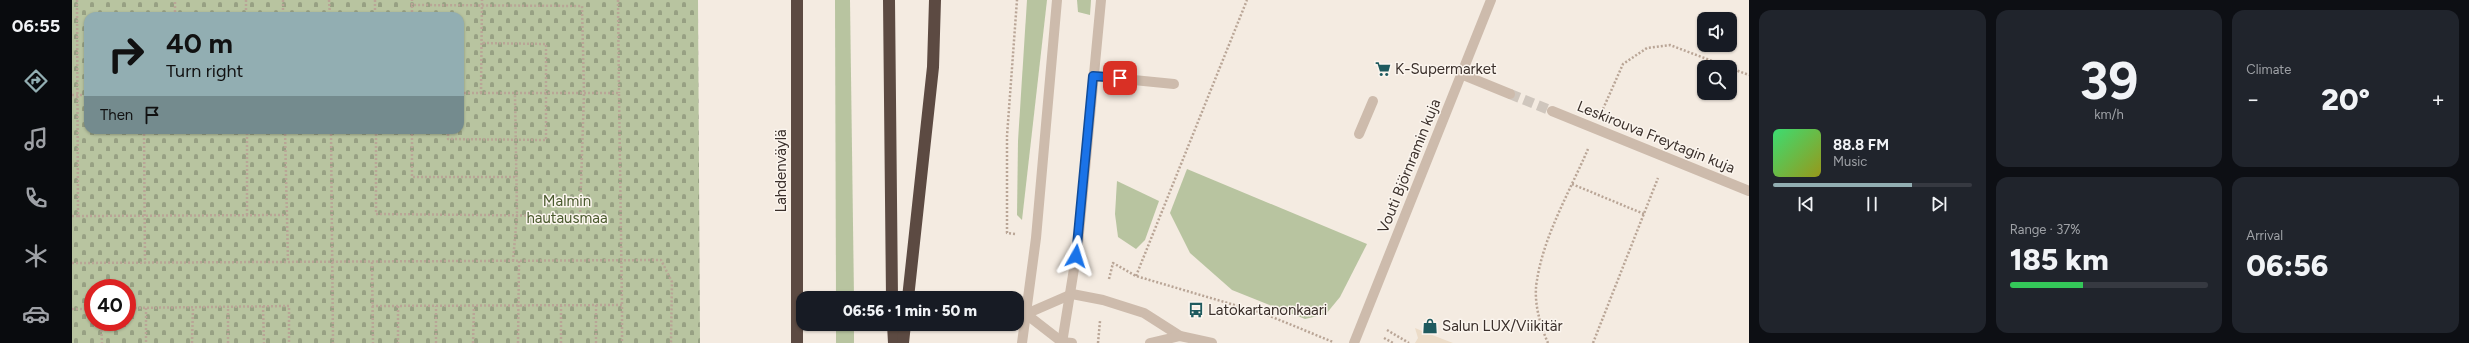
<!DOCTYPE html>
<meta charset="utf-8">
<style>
:root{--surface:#171b24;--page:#20242c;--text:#f1f3f6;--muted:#9ea1a6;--line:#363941;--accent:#92aeb2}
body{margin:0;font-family:Figtree,sans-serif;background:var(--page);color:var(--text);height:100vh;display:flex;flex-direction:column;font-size:15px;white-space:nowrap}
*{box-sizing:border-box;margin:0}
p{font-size:13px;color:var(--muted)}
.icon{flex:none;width:22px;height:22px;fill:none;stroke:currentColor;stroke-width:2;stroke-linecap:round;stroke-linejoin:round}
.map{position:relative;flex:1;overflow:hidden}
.panel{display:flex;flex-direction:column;gap:10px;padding:10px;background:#0d0f14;width:720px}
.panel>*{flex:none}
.guide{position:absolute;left:12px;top:12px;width:380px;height:122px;border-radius:12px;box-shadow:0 1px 3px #0004;background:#92aeb2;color:#111;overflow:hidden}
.buttons{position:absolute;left:1625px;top:12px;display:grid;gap:8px}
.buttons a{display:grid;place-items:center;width:40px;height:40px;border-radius:8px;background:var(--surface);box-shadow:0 1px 3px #0004;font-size:20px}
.speed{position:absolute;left:12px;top:279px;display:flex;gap:8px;font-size:20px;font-weight:700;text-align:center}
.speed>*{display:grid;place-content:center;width:52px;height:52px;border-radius:50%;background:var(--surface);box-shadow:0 1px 3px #0004;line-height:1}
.speed .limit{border:6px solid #d22;background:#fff;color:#111}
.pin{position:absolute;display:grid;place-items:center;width:34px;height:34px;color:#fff;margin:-17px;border-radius:8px;box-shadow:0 2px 6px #0006}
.me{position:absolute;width:44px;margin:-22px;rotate:6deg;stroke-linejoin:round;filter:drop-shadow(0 0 3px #0008)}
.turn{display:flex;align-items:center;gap:14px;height:84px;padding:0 16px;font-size:18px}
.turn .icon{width:52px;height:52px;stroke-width:2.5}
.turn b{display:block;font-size:28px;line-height:34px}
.then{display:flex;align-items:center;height:38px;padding:0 16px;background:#0003;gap:8px;font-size:15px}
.big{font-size:30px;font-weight:800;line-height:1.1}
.panel .tile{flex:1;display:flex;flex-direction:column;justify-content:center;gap:6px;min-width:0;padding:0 14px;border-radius:12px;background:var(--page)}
.panel .dial{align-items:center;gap:0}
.dial b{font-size:52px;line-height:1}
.song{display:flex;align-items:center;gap:12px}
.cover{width:48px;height:48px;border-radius:6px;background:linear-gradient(135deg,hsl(140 70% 55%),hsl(60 70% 35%))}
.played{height:4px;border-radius:2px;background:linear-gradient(90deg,var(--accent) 70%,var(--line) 70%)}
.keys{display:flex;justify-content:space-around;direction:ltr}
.heat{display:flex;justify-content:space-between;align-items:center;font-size:22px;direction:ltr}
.charge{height:6px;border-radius:3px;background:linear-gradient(90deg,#34c759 37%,var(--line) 0)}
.panel .tiles{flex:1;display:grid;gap:10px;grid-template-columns:repeat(3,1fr)}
.tile:first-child{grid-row:span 2}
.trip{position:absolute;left:724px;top:291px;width:228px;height:40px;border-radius:12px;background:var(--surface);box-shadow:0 1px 3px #0004;font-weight:800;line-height:40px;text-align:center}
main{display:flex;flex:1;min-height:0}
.tab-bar{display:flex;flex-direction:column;width:72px;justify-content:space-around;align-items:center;background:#090b0e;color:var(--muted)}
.tab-bar .icon{width:28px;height:28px}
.tab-bar .on{color:var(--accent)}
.tab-bar b{font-size:18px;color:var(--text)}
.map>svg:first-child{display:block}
</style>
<main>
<nav class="tab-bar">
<b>06:55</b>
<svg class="icon on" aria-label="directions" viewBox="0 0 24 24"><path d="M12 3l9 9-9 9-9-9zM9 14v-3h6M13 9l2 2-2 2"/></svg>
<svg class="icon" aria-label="music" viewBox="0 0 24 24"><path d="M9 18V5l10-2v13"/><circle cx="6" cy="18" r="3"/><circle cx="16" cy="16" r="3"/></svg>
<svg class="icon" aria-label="phone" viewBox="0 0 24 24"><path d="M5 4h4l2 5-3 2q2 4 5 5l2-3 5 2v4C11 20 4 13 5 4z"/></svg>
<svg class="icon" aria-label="climate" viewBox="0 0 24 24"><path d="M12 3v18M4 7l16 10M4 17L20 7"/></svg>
<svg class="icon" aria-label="car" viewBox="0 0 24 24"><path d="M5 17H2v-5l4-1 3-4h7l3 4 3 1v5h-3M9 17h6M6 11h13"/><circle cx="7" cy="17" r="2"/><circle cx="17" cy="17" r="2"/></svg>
</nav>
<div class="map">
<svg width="1677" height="343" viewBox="0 0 1677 343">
<defs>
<pattern id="cemetery-stones" width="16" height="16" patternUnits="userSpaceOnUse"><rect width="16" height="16" fill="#b8c4a0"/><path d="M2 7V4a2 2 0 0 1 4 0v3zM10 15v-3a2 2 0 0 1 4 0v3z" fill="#97a083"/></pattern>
</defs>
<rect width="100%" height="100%" fill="#f4ebe1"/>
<!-- green -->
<g fill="#b8c4a0">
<path d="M763,0H778L782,298H764Z"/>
<path d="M955,0H975L950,220L945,215L946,141Z"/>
<path d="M1005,0H1019L1018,15L1006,12Z"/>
<path d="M1115,169L1295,244L1268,297L1254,314L1233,319L1160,290L1118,253L1098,213Z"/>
<path d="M1045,181L1087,201L1073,240L1064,249L1046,237L1043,214Z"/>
<rect x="764" y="324" width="18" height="19"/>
</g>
<!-- cemetery -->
<path fill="url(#cemetery-stones)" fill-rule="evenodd" d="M0,0H626L628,343H0ZM16,16H388V130H16ZM21,288H55V322H21Z"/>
<!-- plaza -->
<path fill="#ecdcc8" d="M1343,328L1355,333L1381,343H1343L1346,338Z"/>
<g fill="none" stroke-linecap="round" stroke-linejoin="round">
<!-- minor-tunnel -->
<path stroke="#cfc6bd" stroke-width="10" stroke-dasharray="10 5" stroke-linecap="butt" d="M1438,94L1480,111"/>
<!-- path -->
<g stroke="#b9a596" stroke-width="2.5" stroke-dasharray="2 2" stroke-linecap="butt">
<path d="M174,0V16"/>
<path d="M211,0V16"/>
<path d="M257,0L258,16"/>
<path d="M303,0V16"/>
<path d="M546,0L547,93"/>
<path d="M103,16V0"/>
<path d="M340,16V5"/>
<path d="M1658,68L1677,75"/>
<path d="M388,93H547L550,305"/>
<path d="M409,93L410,0"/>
<path d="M0,95H16"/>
<path d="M1531,109L1551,64L1575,48L1598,45L1656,67"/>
<path d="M72,130L73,263"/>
<path d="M213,130L216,262"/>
<path d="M259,130L261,343"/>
<path d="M304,130V214L508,216L512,93L510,6L340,5V0"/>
<path d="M340,130V177H444"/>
<path d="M376,130V139L474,140V44L409,43"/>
<path d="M1500,184L1572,214"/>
<path d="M175,215V130"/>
<path d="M0,216H6L5,0"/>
<path d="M6,216L215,215"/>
<path d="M943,234L935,233V136L945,0"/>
<path d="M441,261L445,215L443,93"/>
<path d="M300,262L301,343"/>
<path d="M0,263L589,260L600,282L599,343"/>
<path d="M1064,276L1175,0"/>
<path d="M1037,279L1041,263L1064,276L1193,314L1261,342"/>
<path d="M524,305V343"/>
<path d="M191,306L192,343"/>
<path d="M300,306L550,305V343"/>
<path d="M326,306V343"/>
<path d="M55,308L217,306V343"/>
<path d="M74,308V343"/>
<path d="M0,309H21"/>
<path d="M29,322L30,343"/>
<path d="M1315,330L1337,343"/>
<path d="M1312,338L1321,343"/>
<path d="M120,343L121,307"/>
<path d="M156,343V307"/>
<path d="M364,343V306"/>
<path d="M401,343L402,306"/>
<path d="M446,343L447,261"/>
<path d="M489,343V306"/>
<path d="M1026,343L1028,321"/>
<path d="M1476,343C1468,325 1461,301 1465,280C1472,235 1498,191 1516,149"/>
<path d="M1521,343L1586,178"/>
</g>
<!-- minor -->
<g stroke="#cdbbac" stroke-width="10">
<path d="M1389,74L1438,94"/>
<path d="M1021,76L1102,84"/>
<path d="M1480,111L1677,191"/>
<path d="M1287,134L1301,101"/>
<path d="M954,314L1000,294L1031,300L1072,313L1108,336L1140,343"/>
<path d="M954,314L990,342L1000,343"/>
<path d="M950,343L964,238L985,0"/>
<path d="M990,343L1006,244L1029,0"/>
<path d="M1078,343L1108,336"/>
<path d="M1282,343L1419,0"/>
</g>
<!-- highway -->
<g stroke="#5c4a42" stroke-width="12">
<path d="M817,0L820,298"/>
<path d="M836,298L861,67L863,0"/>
<path d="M821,324L822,343"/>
<path d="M725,343V0"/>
<path d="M831,343L833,324"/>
</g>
</g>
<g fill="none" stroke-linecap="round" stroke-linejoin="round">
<defs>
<path id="route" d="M1004,256L1021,76L1048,78"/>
</defs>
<!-- route casing -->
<use href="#route" stroke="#114b97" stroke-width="10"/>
<!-- route -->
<use href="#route" stroke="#1a73e8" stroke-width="7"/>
</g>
<!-- icons -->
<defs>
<symbol id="supermarket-bare" viewBox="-9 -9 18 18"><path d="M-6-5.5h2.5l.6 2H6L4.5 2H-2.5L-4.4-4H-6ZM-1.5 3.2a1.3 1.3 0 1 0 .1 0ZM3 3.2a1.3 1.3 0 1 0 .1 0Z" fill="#1f5a5e" stroke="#fbf5ee" stroke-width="2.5" paint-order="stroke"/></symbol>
<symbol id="bus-bare" viewBox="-9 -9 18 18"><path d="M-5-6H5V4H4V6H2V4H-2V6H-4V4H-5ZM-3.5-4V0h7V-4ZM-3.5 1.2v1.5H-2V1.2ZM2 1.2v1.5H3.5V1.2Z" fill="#1f5a5e" stroke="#fbf5ee" stroke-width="2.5" paint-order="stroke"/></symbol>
<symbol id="shop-bare" viewBox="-9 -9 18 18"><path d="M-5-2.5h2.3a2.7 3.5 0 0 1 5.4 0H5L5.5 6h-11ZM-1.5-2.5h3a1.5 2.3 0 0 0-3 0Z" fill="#1f5a5e" stroke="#fbf5ee" stroke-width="2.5" paint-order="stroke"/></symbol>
</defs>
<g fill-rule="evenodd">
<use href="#supermarket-bare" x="1300" y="58" width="22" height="22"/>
<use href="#bus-bare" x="1113" y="299" width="22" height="22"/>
<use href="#shop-bare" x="1347" y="315" width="22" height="22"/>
</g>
<g text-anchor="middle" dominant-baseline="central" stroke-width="3" stroke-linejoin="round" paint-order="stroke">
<!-- poi labels -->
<g font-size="15" fill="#3b302b" stroke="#fbf5ee" text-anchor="start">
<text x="1323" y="69">K-Supermarket</text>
<text x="1136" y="310">Latokartanonkaari</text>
<text x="1370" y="326">Salun LUX/Viikitär</text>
</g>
<!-- street labels -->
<g font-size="15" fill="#3b302b" stroke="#fbf5ee">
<text transform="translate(1584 137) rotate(22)">Leskirouva Freytagin kuja</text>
<text transform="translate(1337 166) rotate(-68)">Vouti Björnramin kuja</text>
<text transform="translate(709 171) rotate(-90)">Lahdenväylä</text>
</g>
<!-- park labels -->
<g font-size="15" fill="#4a5a2e" stroke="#fbf5ee">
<text x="495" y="201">Malmin<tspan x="495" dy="17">hautausmaa</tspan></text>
</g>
</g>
</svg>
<div class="buttons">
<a><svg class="icon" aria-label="sound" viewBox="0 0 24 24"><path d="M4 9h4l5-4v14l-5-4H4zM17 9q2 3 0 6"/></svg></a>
<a><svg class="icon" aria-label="search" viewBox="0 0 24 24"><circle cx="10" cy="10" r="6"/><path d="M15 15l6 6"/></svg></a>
</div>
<div class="speed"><div class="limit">40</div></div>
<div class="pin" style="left:1048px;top:78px;background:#d93025"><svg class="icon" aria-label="arrive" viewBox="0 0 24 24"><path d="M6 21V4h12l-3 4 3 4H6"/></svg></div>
<svg class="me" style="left:1004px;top:256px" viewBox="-20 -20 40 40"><path d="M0-17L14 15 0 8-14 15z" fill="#1a73e8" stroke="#fff" stroke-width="4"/></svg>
<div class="trip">06:56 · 1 min · 50 m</div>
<div class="guide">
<div class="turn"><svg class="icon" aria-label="right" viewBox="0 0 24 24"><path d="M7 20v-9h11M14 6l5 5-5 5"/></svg><div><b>40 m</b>Turn right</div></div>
<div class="then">Then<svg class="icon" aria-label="arrive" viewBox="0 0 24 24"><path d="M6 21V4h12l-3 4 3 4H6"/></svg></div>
</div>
</div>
<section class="panel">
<div class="tiles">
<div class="tile">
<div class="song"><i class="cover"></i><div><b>88.8 FM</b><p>Music</p></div></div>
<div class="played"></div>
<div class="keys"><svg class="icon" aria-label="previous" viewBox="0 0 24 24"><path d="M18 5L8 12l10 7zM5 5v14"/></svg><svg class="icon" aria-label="pause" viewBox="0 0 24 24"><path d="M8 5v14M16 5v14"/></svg><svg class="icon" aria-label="next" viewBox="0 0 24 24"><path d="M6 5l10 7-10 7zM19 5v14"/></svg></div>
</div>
<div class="tile dial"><b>39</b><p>km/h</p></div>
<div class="tile"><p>Climate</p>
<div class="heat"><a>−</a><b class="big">20°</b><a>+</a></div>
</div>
<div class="tile"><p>Range · 37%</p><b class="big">185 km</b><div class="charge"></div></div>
<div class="tile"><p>Arrival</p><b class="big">06:56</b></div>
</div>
</section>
</main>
